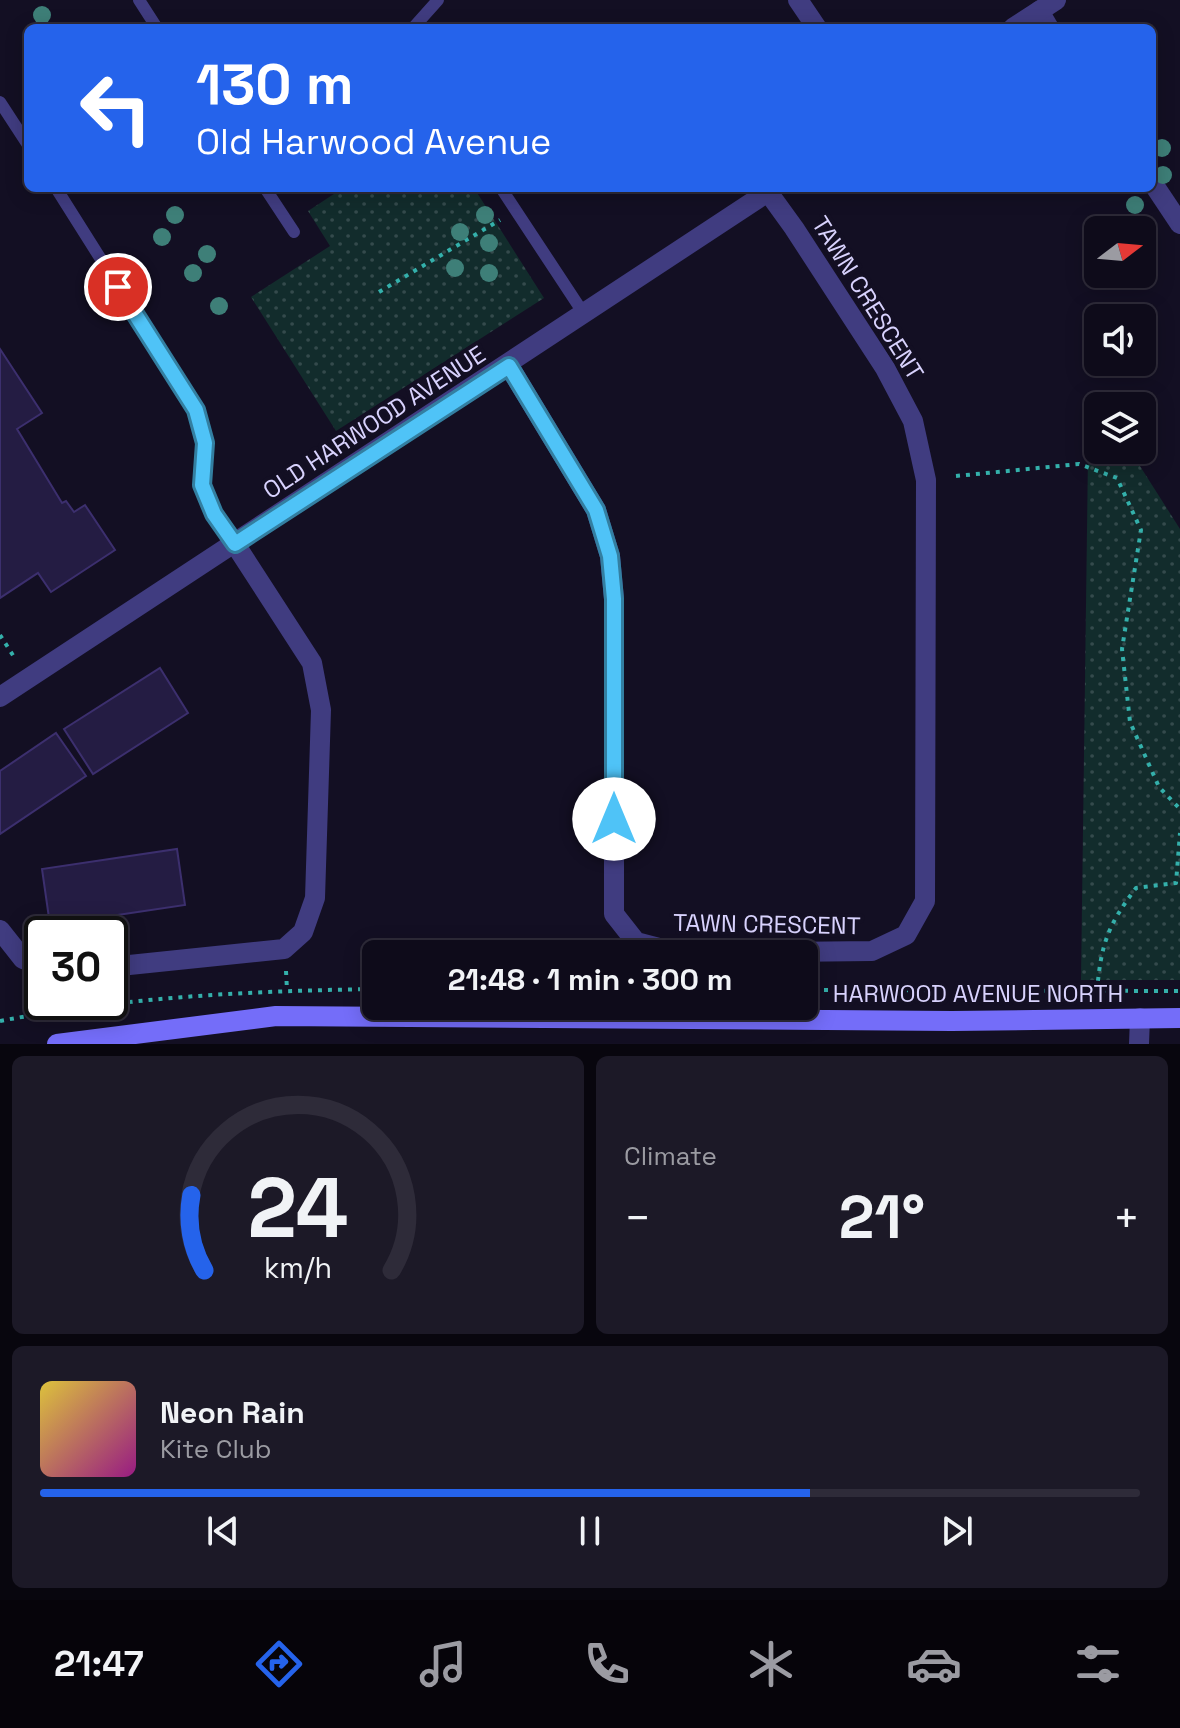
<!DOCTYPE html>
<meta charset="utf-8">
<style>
:root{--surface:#0e0b1a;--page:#1c1927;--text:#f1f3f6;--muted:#9b9ba2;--line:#2e2b39;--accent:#2563eb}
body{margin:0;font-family:"Space Grotesk",sans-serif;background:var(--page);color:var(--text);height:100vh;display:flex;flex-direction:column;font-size:30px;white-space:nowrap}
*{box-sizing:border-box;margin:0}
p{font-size:26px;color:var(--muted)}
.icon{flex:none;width:44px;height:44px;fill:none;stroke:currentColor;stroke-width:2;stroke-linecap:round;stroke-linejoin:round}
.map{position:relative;height:1044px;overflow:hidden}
.panel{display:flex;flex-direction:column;gap:12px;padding:12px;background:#08060e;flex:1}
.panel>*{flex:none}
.hud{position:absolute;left:24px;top:24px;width:1132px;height:168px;border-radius:12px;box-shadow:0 4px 20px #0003,0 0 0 2px var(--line);background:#2563eb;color:#fff;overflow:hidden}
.needle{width:52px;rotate:74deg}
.buttons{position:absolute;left:1084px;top:216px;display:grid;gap:16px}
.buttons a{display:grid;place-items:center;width:72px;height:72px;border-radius:12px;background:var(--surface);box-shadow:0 4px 20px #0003,0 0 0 2px var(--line);font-size:40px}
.speed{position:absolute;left:24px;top:916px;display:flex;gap:16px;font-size:40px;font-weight:700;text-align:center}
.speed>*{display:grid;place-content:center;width:104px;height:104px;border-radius:50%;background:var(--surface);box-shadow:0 4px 20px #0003,0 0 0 2px var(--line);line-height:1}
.speed .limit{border:4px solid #111;border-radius:12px;background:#fff;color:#111}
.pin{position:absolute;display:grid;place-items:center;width:68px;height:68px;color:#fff;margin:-34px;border:4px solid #fff;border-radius:50%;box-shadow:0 2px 8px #0007}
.me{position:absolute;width:88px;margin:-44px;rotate:0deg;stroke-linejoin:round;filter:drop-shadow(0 0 6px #0008)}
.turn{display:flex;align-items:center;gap:28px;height:168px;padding:0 40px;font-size:36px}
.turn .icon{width:104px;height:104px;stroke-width:2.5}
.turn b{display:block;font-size:56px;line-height:68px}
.big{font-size:60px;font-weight:700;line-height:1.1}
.panel .widget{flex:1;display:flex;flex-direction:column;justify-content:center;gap:12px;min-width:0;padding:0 28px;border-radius:12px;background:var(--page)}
.panel .dial{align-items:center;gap:0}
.dial svg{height:208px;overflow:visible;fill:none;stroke:var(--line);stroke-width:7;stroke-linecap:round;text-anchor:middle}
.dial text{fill:var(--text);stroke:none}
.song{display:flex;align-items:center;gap:24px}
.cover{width:96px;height:96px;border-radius:12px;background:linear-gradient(135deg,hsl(50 70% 55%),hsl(310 70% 35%))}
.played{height:8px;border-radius:4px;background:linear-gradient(90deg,var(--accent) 70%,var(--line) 70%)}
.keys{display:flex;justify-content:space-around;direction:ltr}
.heat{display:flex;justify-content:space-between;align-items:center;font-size:44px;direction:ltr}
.panel .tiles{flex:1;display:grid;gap:12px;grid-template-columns:1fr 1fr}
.widget:last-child{grid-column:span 2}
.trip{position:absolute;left:362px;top:940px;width:456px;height:80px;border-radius:12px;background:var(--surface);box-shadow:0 4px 20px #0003,0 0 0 2px var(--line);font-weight:700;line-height:80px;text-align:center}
.tab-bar{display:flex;height:128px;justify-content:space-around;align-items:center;background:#06040a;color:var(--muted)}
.tab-bar .icon{width:56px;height:56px}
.tab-bar .selected{color:var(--accent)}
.tab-bar b{font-size:36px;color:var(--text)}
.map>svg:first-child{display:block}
</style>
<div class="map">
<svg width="1180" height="1044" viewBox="0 0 1180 1044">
<defs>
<pattern id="park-dots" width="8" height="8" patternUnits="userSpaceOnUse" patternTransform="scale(2)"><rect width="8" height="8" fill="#122c2c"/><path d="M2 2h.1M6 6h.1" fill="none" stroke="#344a4c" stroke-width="1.8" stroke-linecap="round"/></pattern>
</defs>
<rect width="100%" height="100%" fill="#130f23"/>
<!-- park -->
<g fill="url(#park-dots)">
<path d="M343,188H474L544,298L336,431L251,297L330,246L308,211Z"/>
<path d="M1131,452L1180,529V980H1081L1088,456Z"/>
</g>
<!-- building -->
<g fill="#241c43" stroke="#3c2f6e" stroke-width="2">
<path d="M0,349L42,413L17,429L62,503L66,501L74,512L85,505L115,550L51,592L38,573L0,598Z"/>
<path d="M160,668L188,713L93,774L64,729Z"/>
<path d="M56,733L86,776L0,834V771Z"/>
<path d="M177,849L185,905L50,925L42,869Z"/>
</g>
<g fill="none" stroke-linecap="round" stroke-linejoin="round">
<!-- path -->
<g stroke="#34b0ab" stroke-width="4" stroke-dasharray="4 6" stroke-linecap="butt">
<path d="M379,292L500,220"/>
<path d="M956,476L1079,464L1117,478L1141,530L1122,649L1130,722L1159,787L1180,809"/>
<path d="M0,635L16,660"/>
<path d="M286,971L287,990"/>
<path d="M804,990L1180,991"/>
<path d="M1097,991C1101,944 1108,925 1136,888L1176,883L1180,833"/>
<path d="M0,1021C126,997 248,991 376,989"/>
</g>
<!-- service -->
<g stroke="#403c80" stroke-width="12">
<path d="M139,0L157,28"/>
<path d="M413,28L438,0"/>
<path d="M0,102L28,145"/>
<path d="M56,188L196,410L205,443L202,485L214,514L235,544"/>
<path d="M265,188L294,232"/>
<path d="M501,188L584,314"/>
</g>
<!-- minor -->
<g stroke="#403c80" stroke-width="20">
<path d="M798,0L817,28"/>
<path d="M1039,11L1049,28"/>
<path d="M1152,182L1180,224"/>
<path d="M509,366L596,510L610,556L614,599V914L636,942L678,953L872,951L906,935L925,901L926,480L913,421L885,368L794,228L768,192"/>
<path d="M0,930L23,959L42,964"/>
<path d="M110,967L284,949L303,932L315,898L321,710L312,663L235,544"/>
</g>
<!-- tertiary -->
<g stroke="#403c80" stroke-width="20">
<path d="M1013,28L1056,0"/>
<path d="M0,697L774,188"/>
<path d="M1139,1044L1140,1018"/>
</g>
<!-- secondary -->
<path stroke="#746df9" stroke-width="20" d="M57,1044L276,1016L952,1021L1180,1018"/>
</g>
<!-- trees -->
<g fill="#3e7f78">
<circle cx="42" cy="15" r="9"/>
<circle cx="1162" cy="148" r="9"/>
<circle cx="1163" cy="175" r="9"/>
<circle cx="1135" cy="205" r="9"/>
<circle cx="175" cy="215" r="9"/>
<circle cx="485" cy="215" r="9"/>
<circle cx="460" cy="232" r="9"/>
<circle cx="162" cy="237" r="9"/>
<circle cx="489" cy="243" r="9"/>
<circle cx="207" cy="254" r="9"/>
<circle cx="455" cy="268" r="9"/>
<circle cx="193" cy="273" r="9"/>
<circle cx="489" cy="273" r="9"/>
<circle cx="219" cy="306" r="9"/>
</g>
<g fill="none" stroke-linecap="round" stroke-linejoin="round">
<defs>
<path id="route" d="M118,287L196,410L205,443L202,485L214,514L235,544L509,366L596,510L610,556L614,599V819"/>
</defs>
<!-- route casing -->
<use href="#route" stroke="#337fa1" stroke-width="20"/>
<!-- route -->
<use href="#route" stroke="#4fc3f7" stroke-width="14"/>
</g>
<g text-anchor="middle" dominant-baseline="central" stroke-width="8" stroke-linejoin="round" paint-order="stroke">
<!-- street labels -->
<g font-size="24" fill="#d8d2fd" stroke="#130f23">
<text transform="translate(868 298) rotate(58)">TAWN CRESCENT</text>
<text transform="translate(374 422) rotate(-33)">OLD HARWOOD AVENUE</text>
<text transform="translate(767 924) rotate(1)">TAWN CRESCENT</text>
<text x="978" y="993">HARWOOD AVENUE NORTH</text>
</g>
</g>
</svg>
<div class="buttons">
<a><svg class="needle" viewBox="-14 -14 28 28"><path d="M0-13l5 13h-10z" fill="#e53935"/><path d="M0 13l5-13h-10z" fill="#9b9ba2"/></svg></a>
<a><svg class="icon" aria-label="sound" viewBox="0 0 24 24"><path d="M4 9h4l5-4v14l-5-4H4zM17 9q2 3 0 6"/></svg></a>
<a><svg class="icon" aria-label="layers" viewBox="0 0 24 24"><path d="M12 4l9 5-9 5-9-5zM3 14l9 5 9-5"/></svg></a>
</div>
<div class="speed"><div class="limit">30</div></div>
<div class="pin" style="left:118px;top:287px;background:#d93025"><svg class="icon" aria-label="arrive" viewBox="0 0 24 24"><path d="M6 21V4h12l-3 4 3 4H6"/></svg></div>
<svg class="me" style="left:614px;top:819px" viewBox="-20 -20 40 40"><circle r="19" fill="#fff"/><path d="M0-13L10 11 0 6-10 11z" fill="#4fc3f7"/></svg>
<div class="trip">21:48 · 1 min · 300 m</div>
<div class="hud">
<div class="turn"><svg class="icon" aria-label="left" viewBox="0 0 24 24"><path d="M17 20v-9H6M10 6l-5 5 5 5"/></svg><div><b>130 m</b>Old Harwood Avenue</div></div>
</div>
</div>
<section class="panel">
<div class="tiles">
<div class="widget dial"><svg viewBox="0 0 100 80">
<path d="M14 69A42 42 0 1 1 86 69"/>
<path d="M14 69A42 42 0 0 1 9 40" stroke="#2563eb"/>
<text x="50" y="56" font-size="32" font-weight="700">24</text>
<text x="50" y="72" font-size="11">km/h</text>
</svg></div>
<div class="widget"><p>Climate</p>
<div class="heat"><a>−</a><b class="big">21°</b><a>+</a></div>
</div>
<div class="widget">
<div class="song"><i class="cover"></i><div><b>Neon Rain</b><p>Kite Club</p></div></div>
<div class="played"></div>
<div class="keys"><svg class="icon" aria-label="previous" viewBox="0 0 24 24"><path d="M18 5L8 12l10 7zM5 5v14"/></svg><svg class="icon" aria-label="pause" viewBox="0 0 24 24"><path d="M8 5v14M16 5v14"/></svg><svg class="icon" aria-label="next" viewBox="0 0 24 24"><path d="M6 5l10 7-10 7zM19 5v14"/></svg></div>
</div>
</div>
</section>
<nav class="tab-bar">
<b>21:47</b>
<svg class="icon selected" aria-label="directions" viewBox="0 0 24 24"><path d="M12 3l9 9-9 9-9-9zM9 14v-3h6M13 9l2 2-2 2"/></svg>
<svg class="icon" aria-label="music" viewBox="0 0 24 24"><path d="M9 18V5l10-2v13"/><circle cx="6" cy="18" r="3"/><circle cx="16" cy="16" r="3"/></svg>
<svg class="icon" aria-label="phone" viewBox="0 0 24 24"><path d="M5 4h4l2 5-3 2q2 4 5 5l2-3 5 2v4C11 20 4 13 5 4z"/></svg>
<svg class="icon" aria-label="climate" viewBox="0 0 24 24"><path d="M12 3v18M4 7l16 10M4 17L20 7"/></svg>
<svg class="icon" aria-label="car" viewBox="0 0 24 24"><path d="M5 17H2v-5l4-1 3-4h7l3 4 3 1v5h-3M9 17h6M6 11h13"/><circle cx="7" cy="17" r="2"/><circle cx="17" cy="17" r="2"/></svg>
<svg class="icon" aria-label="filters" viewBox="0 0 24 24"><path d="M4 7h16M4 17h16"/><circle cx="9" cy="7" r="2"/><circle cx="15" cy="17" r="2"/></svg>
</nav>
